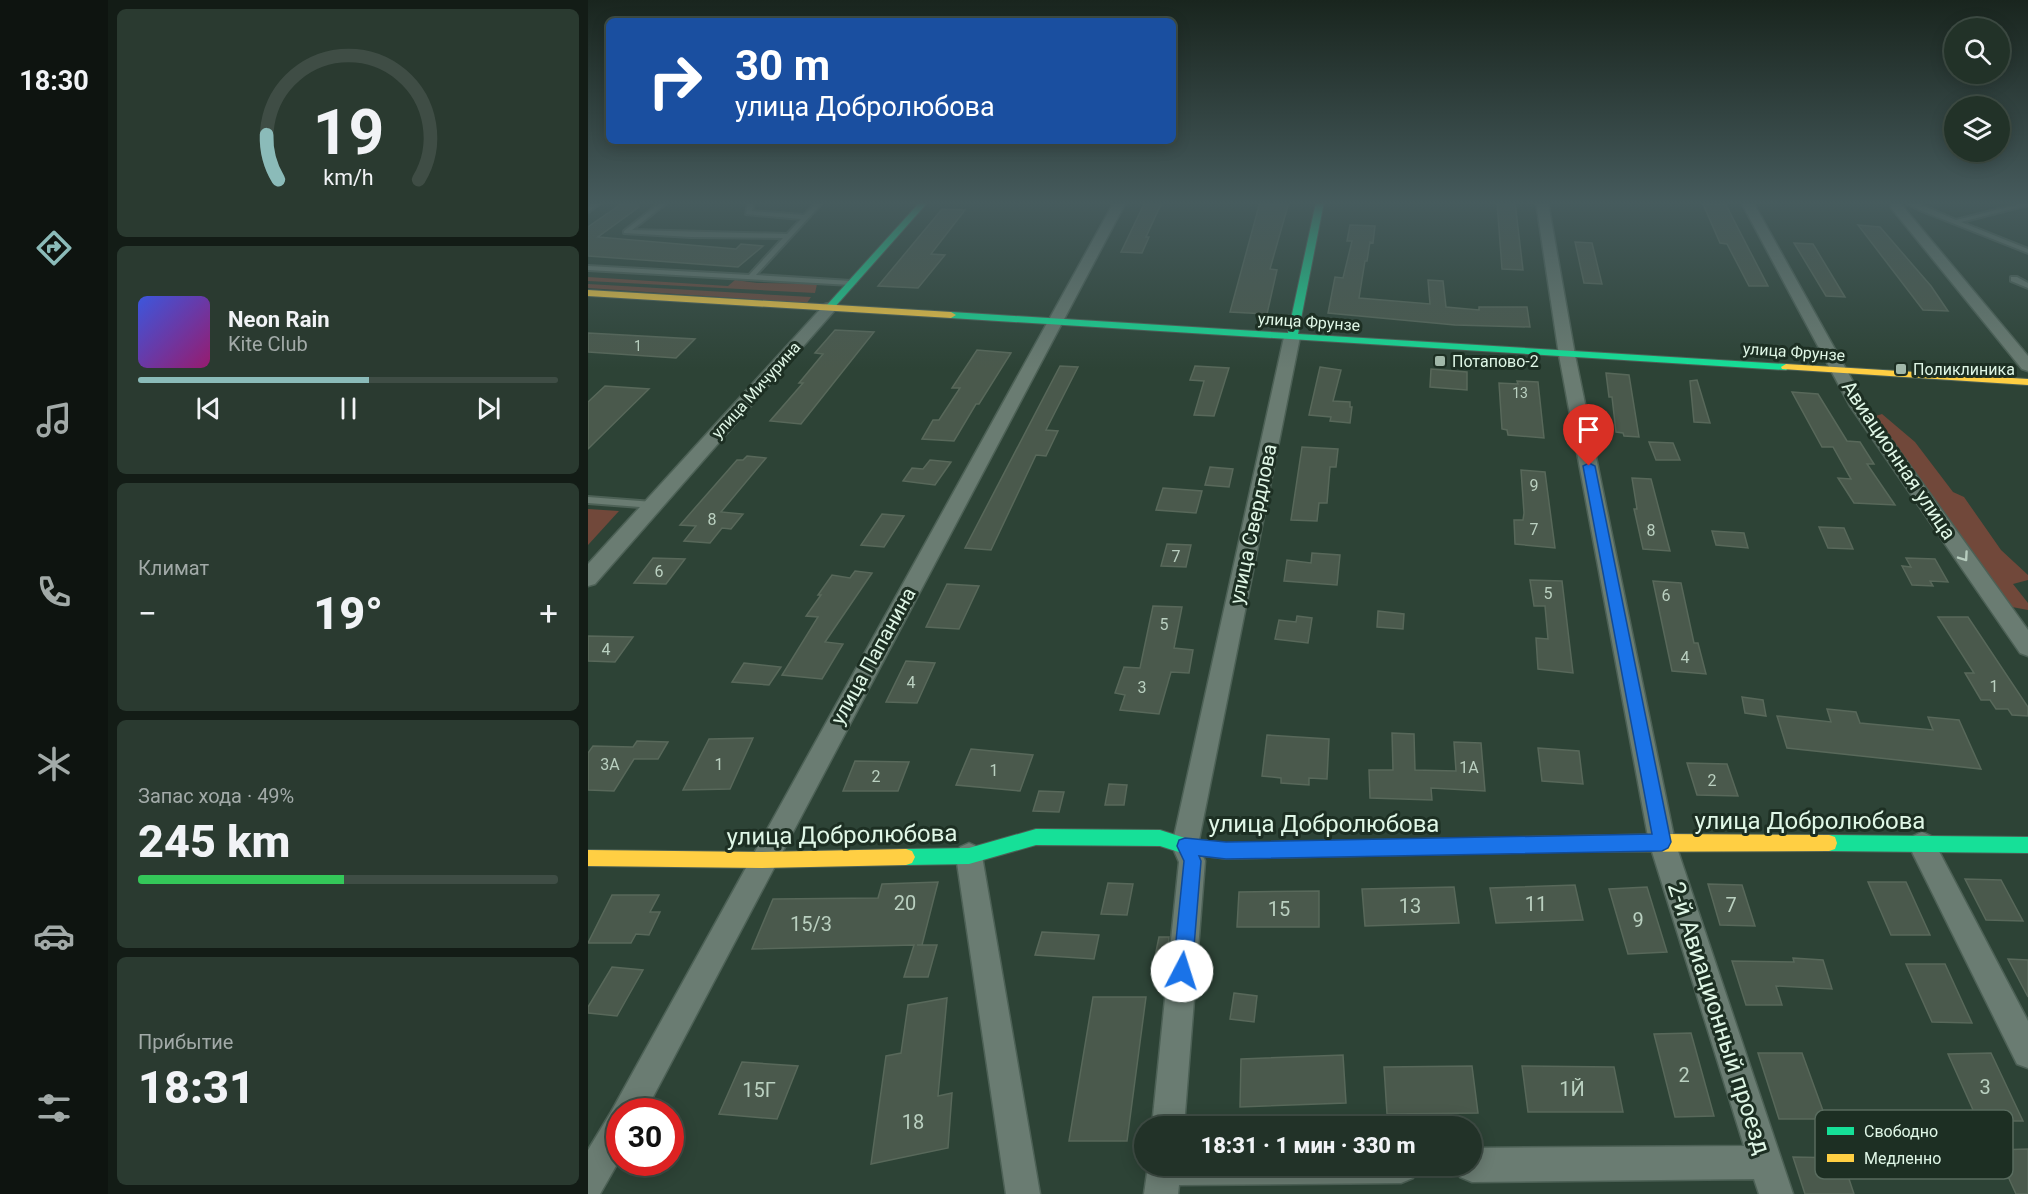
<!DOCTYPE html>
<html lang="ru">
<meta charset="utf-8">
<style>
:root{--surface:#223228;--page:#2a3a30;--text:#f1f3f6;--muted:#a2aaa8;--line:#3f4d45;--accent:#8bbbb9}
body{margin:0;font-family:Roboto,sans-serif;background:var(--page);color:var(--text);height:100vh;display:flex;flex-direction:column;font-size:22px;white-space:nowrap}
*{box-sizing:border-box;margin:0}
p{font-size:20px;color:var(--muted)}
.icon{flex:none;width:33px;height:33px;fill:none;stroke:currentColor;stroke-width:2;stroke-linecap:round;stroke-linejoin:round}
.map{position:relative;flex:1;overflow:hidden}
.details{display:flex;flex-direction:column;gap:9px;padding:9px;background:#131c16;width:480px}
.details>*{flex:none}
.top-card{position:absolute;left:18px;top:18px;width:570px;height:126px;border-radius:9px;box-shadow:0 3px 15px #0003,0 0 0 2px var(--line);background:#1a4fa0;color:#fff;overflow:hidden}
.fabs{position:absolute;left:1356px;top:18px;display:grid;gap:12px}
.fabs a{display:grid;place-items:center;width:66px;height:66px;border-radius:50%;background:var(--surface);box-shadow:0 3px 15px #0003,0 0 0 2px var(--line);font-size:30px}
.speed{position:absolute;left:18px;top:1098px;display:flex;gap:12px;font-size:30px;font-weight:700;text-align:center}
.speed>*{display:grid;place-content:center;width:78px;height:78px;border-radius:50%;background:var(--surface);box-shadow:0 3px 15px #0003,0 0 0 2px var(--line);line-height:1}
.speed .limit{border:9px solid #d22;background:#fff;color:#111}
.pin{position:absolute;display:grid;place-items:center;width:51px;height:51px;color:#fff;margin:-62px -26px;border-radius:50% 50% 50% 0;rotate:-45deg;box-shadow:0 0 6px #0007}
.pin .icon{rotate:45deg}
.me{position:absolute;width:66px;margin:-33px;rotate:5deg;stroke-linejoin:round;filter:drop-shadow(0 0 4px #0008)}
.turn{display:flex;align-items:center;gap:21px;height:126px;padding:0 30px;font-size:27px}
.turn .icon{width:78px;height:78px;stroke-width:2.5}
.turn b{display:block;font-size:42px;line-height:51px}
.big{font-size:45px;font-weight:800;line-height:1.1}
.details .widget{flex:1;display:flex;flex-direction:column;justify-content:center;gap:9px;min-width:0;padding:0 21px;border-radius:9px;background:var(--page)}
.details .dial{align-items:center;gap:0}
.dial svg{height:156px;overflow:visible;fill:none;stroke:var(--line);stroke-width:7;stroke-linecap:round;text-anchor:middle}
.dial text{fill:var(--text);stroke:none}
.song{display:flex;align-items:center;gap:18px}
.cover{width:72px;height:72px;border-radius:9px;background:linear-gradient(135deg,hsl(230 70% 55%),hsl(320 70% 35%))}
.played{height:6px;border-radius:3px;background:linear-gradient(90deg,var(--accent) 55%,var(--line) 55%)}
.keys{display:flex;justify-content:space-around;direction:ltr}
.heat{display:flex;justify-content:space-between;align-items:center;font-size:33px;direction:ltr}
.charge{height:9px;border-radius:4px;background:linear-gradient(90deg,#34c759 49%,var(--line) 0)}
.trip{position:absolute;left:546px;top:1116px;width:348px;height:60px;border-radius:30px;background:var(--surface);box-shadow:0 3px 15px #0003,0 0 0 2px var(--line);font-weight:800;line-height:60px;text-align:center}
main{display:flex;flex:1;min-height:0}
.tabs{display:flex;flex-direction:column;width:108px;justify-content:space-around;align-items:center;background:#0e1410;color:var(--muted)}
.tabs .icon{width:42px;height:42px}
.tabs .active{color:var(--accent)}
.tabs b{font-size:27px;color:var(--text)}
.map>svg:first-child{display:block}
</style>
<main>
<nav class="tabs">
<b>18:30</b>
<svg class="icon active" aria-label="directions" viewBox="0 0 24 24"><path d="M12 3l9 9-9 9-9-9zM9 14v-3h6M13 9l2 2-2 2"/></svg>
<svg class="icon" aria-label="music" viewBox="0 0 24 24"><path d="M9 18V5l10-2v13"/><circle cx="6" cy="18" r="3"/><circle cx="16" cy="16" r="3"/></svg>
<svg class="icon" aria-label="phone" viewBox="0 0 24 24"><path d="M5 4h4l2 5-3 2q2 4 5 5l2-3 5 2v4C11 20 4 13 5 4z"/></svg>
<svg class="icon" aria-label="climate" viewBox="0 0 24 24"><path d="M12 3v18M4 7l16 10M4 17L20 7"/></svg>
<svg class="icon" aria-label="car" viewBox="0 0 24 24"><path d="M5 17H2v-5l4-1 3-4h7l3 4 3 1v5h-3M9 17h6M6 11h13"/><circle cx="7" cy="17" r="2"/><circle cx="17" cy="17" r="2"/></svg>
<svg class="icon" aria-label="filters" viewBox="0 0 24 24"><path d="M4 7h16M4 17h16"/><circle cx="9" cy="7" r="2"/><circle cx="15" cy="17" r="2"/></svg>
</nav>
<section class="details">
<div class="widget dial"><svg viewBox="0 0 100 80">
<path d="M14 69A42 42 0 1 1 86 69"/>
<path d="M14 69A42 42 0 0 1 8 46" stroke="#8bbbb9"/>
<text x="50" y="56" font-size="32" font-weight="700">19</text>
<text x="50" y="72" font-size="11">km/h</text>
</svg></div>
<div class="widget">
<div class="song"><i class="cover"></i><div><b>Neon Rain</b><p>Kite Club</p></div></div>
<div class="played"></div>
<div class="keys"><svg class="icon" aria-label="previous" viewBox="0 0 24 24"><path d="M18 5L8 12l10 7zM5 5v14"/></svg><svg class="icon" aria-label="pause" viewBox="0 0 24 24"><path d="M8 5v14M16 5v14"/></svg><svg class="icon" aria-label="next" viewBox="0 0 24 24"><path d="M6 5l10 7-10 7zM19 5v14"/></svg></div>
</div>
<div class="widget"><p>Климат</p>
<div class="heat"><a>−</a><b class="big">19°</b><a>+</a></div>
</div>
<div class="widget"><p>Запас хода · 49%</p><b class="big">245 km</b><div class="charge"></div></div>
<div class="widget"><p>Прибытие</p><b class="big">18:31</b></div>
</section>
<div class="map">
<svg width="1440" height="1194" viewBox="0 0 1440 1194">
<rect width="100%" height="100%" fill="#2d4336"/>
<!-- green -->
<g fill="#71483a">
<path d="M0,277L140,286L147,280L169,283L229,284L227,293L0,281Z"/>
<path d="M0,284L223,297L219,303L0,288Z"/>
<path d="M1294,414L1327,442L1365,492L1376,497L1413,550L1440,575V580L1425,584L1440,603V610L1424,607L1281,418Z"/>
<path d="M0,509L31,511L0,545Z"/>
</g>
<!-- building -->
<g fill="#4a594c" stroke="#58685a" stroke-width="1.5">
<path d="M36,202H47L51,207L10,237L148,249L153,244L175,246L150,267L0,256V227Z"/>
<path d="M557,202H574L558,237H561L554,253L533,252Z"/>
<path d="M672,202H701L682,269L689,270L679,314L642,312Z"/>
<path d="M909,202H927L935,270L914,269Z"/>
<path d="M1115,204L1138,205L1180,286H1161L1139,244L1132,243Z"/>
<path d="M354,209L377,210L343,254L357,255L330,288L290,286Z"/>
<path d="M762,225L787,226L785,243L782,242L779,261H777L771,298L842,304L840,280L855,281L858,307L891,310V307H939L942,327L867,325L740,313L747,277L755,278L764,241H759Z"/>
<path d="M1270,225L1292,227L1343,286L1360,311L1335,310Z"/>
<path d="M987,242L1004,243L1014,284L996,283Z"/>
<path d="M1206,243L1225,244L1257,297L1238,296Z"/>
<path d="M247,330L286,332L213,424L182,421L215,383H211L235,354L227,353Z"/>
<path d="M0,333L107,339L88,358L0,352Z"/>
<path d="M389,350L423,353L391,404H388L366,441L334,439L345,420H351L372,388H364Z"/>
<path d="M472,366L490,367L458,430L470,431L458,456L448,455L403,550L377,548Z"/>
<path d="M607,366L641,368L626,416L606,415L616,381L602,380Z"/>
<path d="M732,367L753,370L745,401L762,402V407H764L762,423L742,421L743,417L721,415Z"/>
<path d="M843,369L879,372V390L842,387Z"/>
<path d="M1018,373L1041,375L1051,437L1036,436L1035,433L1028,432L1024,397H1021Z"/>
<path d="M1109,380L1122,423L1106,422L1102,381Z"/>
<path d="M929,381L950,382L956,438L920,435L919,430L914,429L911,383L930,384Z"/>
<path d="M17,386L61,389L0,449V402Z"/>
<path d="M1204,392L1230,394L1259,441L1272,442L1286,464H1279L1307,505L1266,503L1250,478L1263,479L1245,447H1234Z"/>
<path d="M1061,442L1085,443L1092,460H1068Z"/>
<path d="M714,447L750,449L748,467H742L739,503H731L729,521L703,520Z"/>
<path d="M159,456L178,458L133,512L155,514L143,529L134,528L122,543L96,541L108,526L92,525L149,460H155Z"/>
<path d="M342,460L363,462L347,485L315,481L324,468L335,469Z"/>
<path d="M622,467L645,469L641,487L617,485Z"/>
<path d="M933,470L957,472L967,548L927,544L926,520H935L936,513Z"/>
<path d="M1044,478L1063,479L1082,551L1055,549L1046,509H1049Z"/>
<path d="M575,488L614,491L608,513L568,510Z"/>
<path d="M294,514L316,516L296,547L273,545Z"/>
<path d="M1231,527L1256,528L1265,549L1240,548Z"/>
<path d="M1124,531L1156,533L1160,548L1128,545Z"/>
<path d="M579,544L603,545L598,567L573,566Z"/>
<path d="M724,553L752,555L749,585L696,581L699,560L723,563Z"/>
<path d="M65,558L97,559L78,584L46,583Z"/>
<path d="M1318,558L1347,559L1360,582L1342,581L1345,586L1324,585L1314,566L1323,567Z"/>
<path d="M267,571L284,573L237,642L255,644L234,679L194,675L230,617L218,616L233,595H230L244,575L262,578Z"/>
<path d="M942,580L974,581L985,673L950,669L948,638L960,639L957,606H946Z"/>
<path d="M1065,581L1093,583L1106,643H1110L1118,674L1084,671Z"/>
<path d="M359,584L391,586L371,629L338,627Z"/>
<path d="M565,606L594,607L586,648L605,650L601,673L583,672L571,714L532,710L537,695L527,693L536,667L552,668Z"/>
<path d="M790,611L816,614L815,629L789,627Z"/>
<path d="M709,616L724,618L720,643L687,639L691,620L708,622Z"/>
<path d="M1350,617H1380L1440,707V716L1424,715L1420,709H1408L1402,700H1393L1377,673H1386Z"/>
<path d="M0,636L45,637L27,662L0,661Z"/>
<path d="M318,661L347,663L329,703L298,702Z"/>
<path d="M156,663L193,667L181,685L144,682Z"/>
<path d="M1154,697L1175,700L1178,716L1157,713Z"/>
<path d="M1239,709L1268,712L1272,723L1345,730L1340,717L1371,720L1393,769L1199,748L1189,716L1243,722Z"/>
<path d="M804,733L826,734L827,770L868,771L866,742L893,743L897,791L843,788L844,800L782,798L781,770H805Z"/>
<path d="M679,735L741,739L739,779L721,778V785L693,783V778L674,776Z"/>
<path d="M165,738L142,789L95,790L121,739Z"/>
<path d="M49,741L80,742L70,759H46L26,791L0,790V753L5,746L45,747Z"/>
<path d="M950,748L991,751L995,784L954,781Z"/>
<path d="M383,749L445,755L432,791L368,785Z"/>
<path d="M267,761L321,762L310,791H255Z"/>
<path d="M1099,763L1139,764L1150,796L1109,795Z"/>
<path d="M521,784L539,785L536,805H517Z"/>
<path d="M451,791L476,792L471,812L445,811Z"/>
<path d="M1377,879L1413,880L1435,921L1398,920Z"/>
<path d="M350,882L334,945H329H349L340,977H316L326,945L164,949L185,899L290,898L294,884Z"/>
<path d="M1280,882H1318L1342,935H1303Z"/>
<path d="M520,883L545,884L539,915L513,914Z"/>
<path d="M1120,884L1154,885L1167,926L1132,925Z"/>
<path d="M987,885L995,920L908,923L902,888Z"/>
<path d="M866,887L871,923L777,926L774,889Z"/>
<path d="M1059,887L1079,952L1040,954L1021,889Z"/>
<path d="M731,891V927H649L651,892Z"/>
<path d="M24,895H71L62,912H72L61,935L48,934L43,943H0Z"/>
<path d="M454,932L511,935L506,959L447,955Z"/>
<path d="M571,937H581L578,967L565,966Z"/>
<path d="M1205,958L1235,960L1244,989L1188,986L1194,1005H1158L1144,961L1206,962Z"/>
<path d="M1420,959L1440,960V997Z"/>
<path d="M1318,964H1357L1384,1023L1344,1022Z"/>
<path d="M24,967L55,970L29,1016L0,1013V1007Z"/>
<path d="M646,993L669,996L666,1022L642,1019Z"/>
<path d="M505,997H558L539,1141H481Z"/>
<path d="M359,998L350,1096L364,1093L360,1148L283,1164L298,1056L313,1053L320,1005Z"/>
<path d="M1103,1033L1126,1116L1087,1117L1066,1034Z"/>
<path d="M1170,1053H1214L1238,1119H1191Z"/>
<path d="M1403,1053L1435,1121H1390L1360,1054Z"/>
<path d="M755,1055L758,1103L652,1107L653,1059Z"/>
<path d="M154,1062L210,1066L189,1119L131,1114Z"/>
<path d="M884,1066L890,1113L799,1114L796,1067Z"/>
<path d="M934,1066L1026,1067L1035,1112H940Z"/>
<path d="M1440,1149V1194H1428L1408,1150Z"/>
<path d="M1205,1157L1254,1158L1266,1194H1217Z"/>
</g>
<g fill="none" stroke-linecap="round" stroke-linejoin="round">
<defs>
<g id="lane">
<path d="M7,202H14L0,212V207Z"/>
<path d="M73,202H80L44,230L199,234L213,219L158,214L160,202H166L164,211L216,215L229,202H235L168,275L263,281L267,283L263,285L0,270V266L161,275L195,238L103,237L36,233V231Z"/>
<path d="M1320,202H1327L1368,220L1440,202V205L1373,222L1440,249V253L1334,211L1320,204Z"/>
<path d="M1423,277H1429L1440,283V288L1423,281Z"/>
<path d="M0,497L65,502L70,505L65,508L0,503Z"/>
</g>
<g id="street">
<path d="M526,202H538L57,1112H32V1159L12,1194H0V1150L23,1112Z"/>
<path d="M948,202H960L987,355L1087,842L1205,1194H1171L1166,1179L884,1182L872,1177L868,1166H884V1148L1156,1146L1061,842L971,355Z"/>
<path d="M1153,202H1165L1278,405L1440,630V656L1432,653L1262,406Z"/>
<path d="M1308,202L1312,203L1440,356V371L1434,369L1304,209L1302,206L1304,203Z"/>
<path d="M242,303L249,307L247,310L7,584L0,586V564L237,304Z"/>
<path d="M704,332L712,337L610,845L617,861L596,1126H564L591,862L584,846L696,337Z"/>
<path d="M1334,832L1343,836L1440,1021V1068L1429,1064L1325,854L1321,845L1325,836Z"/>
<path d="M381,843L390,847L394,856L452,1194H418L368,856L372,847Z"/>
<path d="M560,1166H830L825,1178L813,1183L591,1185L590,1194H556Z"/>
</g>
<g id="fast">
<path d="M332,202H340L245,309H239V305Z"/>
<path d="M728,202H736L710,334L1198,364L1203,367L1198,370L363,318L358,315L363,312L700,333Z"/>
<path d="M448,829L572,830L597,838L638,843L970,836L976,838L978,844L976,850L970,852L638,859L597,854L572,846L448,845L381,864L318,865L312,863L309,857L312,851L318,849L381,848Z"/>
<path d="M1241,835L1440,837V853L1241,851L1235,849L1233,843L1235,837Z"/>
</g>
<g id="slow">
<path d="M0,290L363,312L368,315L363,318L0,296Z"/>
<path d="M1198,364L1440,379V385L1194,369L1193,367Z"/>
<path d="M1074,834L1241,835L1247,837L1249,843L1247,849L1241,851L970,852L964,850L962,844L964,838L970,836Z"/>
<path d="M318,849L324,851L327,857L324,863L318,865L173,868L0,866V850L173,852Z"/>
</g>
</defs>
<!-- lane casing -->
<use href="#lane" stroke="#4d6156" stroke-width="4"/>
<!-- street casing -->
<use href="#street" stroke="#4d6156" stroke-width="3"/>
<!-- fast casing -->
<use href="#fast" stroke="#4d6156" stroke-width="2"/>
<!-- slow casing -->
<use href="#slow" stroke="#4d6156" stroke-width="2"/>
<!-- lane -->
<use href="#lane" fill="#6a7c72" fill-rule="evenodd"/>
<!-- street -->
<use href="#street" fill="#6a7c72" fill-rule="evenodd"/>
<!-- fast -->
<use href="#fast" fill="#16e098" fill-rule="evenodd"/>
<!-- slow -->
<use href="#slow" fill="#ffcf43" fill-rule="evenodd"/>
</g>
<!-- one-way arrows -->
<defs><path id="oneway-chevron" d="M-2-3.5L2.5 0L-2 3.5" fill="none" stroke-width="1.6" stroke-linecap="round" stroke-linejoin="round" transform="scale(1.5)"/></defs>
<use stroke="#b7ccbe" href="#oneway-chevron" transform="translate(1376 557) rotate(55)"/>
<!-- sky -->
<linearGradient id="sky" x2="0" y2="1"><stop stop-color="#19251e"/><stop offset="0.55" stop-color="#465b5d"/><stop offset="1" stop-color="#465b5d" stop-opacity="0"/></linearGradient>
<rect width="1440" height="369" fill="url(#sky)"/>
<!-- route -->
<path fill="#1a73e8" stroke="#114b97" stroke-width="1.5" d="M1001,463L1007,466L1083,842L1080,848L1074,851L638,859L611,856L613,861L604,971L601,978L594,981L588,978L585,971L596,861L589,846L591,840L597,838L638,842L1064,834L995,466Z"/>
<!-- markers -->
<g fill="#a1b8a9" stroke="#1d2f23" stroke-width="2">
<rect x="846" y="355" width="12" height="12" rx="3"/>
<rect x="1307" y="363" width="12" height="12" rx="3"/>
</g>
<g text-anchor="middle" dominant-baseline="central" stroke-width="6" stroke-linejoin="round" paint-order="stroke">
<!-- far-number labels -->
<g font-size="14" fill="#bad0c0">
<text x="50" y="346">1</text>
<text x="932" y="393">13</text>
</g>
<!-- far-street labels -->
<g font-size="16" fill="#e0f7e7" stroke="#1d2f23">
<text transform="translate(721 322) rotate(4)">улица Фрунзе</text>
<text transform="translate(1206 352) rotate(4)">улица Фрунзе</text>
<text transform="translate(168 390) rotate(-48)">улица Мичурина</text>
</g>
<!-- far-poi labels -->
<g font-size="16" fill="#e0f7e7" stroke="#1d2f23" text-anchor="start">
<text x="864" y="361">Потапово-2</text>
<text x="1325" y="369">Поликлиника</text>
</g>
<!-- number labels -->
<g font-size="16" fill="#bad0c0">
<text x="946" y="485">9</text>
<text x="124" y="519">8</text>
<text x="946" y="529">7</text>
<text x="1063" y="530">8</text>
<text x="588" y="556">7</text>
<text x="71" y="571">6</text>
<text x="960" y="593">5</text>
<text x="1078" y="595">6</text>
<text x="576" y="624">5</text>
<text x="18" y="649">4</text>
<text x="1097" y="657">4</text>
<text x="323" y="682">4</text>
<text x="1406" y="686">1</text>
<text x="554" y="687">3</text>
<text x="22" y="764">3А</text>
<text x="131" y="764">1</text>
<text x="881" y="767">1А</text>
<text x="406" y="770">1</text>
<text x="288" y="776">2</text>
<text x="1124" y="780">2</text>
</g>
<!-- street labels -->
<g font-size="20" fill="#e0f7e7" stroke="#1d2f23">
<text transform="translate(1311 460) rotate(56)">Авиационная улица</text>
<text transform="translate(665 524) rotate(-78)">улица Свердлова</text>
<text transform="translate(285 656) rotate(-61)">улица Папанина</text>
</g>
<!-- near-number labels -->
<g font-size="20" fill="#bad0c0">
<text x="317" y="903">20</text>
<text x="948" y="904">11</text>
<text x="1143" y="905">7</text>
<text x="822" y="906">13</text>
<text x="691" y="909">15</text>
<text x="1050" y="920">9</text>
<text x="223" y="924">15/3</text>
<text x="1096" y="1075">2</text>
<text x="1397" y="1087">3</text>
<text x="984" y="1089">1Й</text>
<text x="171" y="1090">15Г</text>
<text x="325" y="1122">18</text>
</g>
<!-- near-street labels -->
<g font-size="24" fill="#e0f7e7" stroke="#1d2f23">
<text x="1222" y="821">улица Добролюбова</text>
<text x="736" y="824">улица Добролюбова</text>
<text transform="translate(254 835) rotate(-1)">улица Добролюбова</text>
<text transform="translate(1131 1018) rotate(72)">2-й Авиационный проезд</text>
</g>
</g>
<!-- legend -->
<rect x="1227" y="1110" width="198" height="69" rx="9" fill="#1d2f23" stroke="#586b5e" stroke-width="1.5"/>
<rect x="1239" y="1127" width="27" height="8" fill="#16e098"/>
<rect x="1239" y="1154" width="27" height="8" fill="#ffcf43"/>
<g font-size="16" fill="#e0f7e7">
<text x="1276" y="1137">Свободно</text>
<text x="1276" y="1164">Медленно</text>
</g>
</svg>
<div class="fabs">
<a><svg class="icon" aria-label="search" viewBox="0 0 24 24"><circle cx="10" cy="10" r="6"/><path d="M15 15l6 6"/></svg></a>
<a><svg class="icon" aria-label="layers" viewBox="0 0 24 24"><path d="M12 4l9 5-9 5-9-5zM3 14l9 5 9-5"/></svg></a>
</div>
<div class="speed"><div class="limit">30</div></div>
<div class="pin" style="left:1001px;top:466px;background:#d93025"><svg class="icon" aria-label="arrive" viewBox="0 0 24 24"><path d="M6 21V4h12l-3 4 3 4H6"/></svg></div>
<svg class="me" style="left:594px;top:971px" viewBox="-20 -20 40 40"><circle r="19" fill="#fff"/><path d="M0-13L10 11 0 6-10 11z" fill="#1a73e8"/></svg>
<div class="trip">18:31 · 1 мин · 330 m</div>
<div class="top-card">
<div class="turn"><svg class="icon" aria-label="right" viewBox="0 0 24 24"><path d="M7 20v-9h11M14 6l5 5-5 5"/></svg><div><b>30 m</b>улица Добролюбова</div></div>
</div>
</div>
</main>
